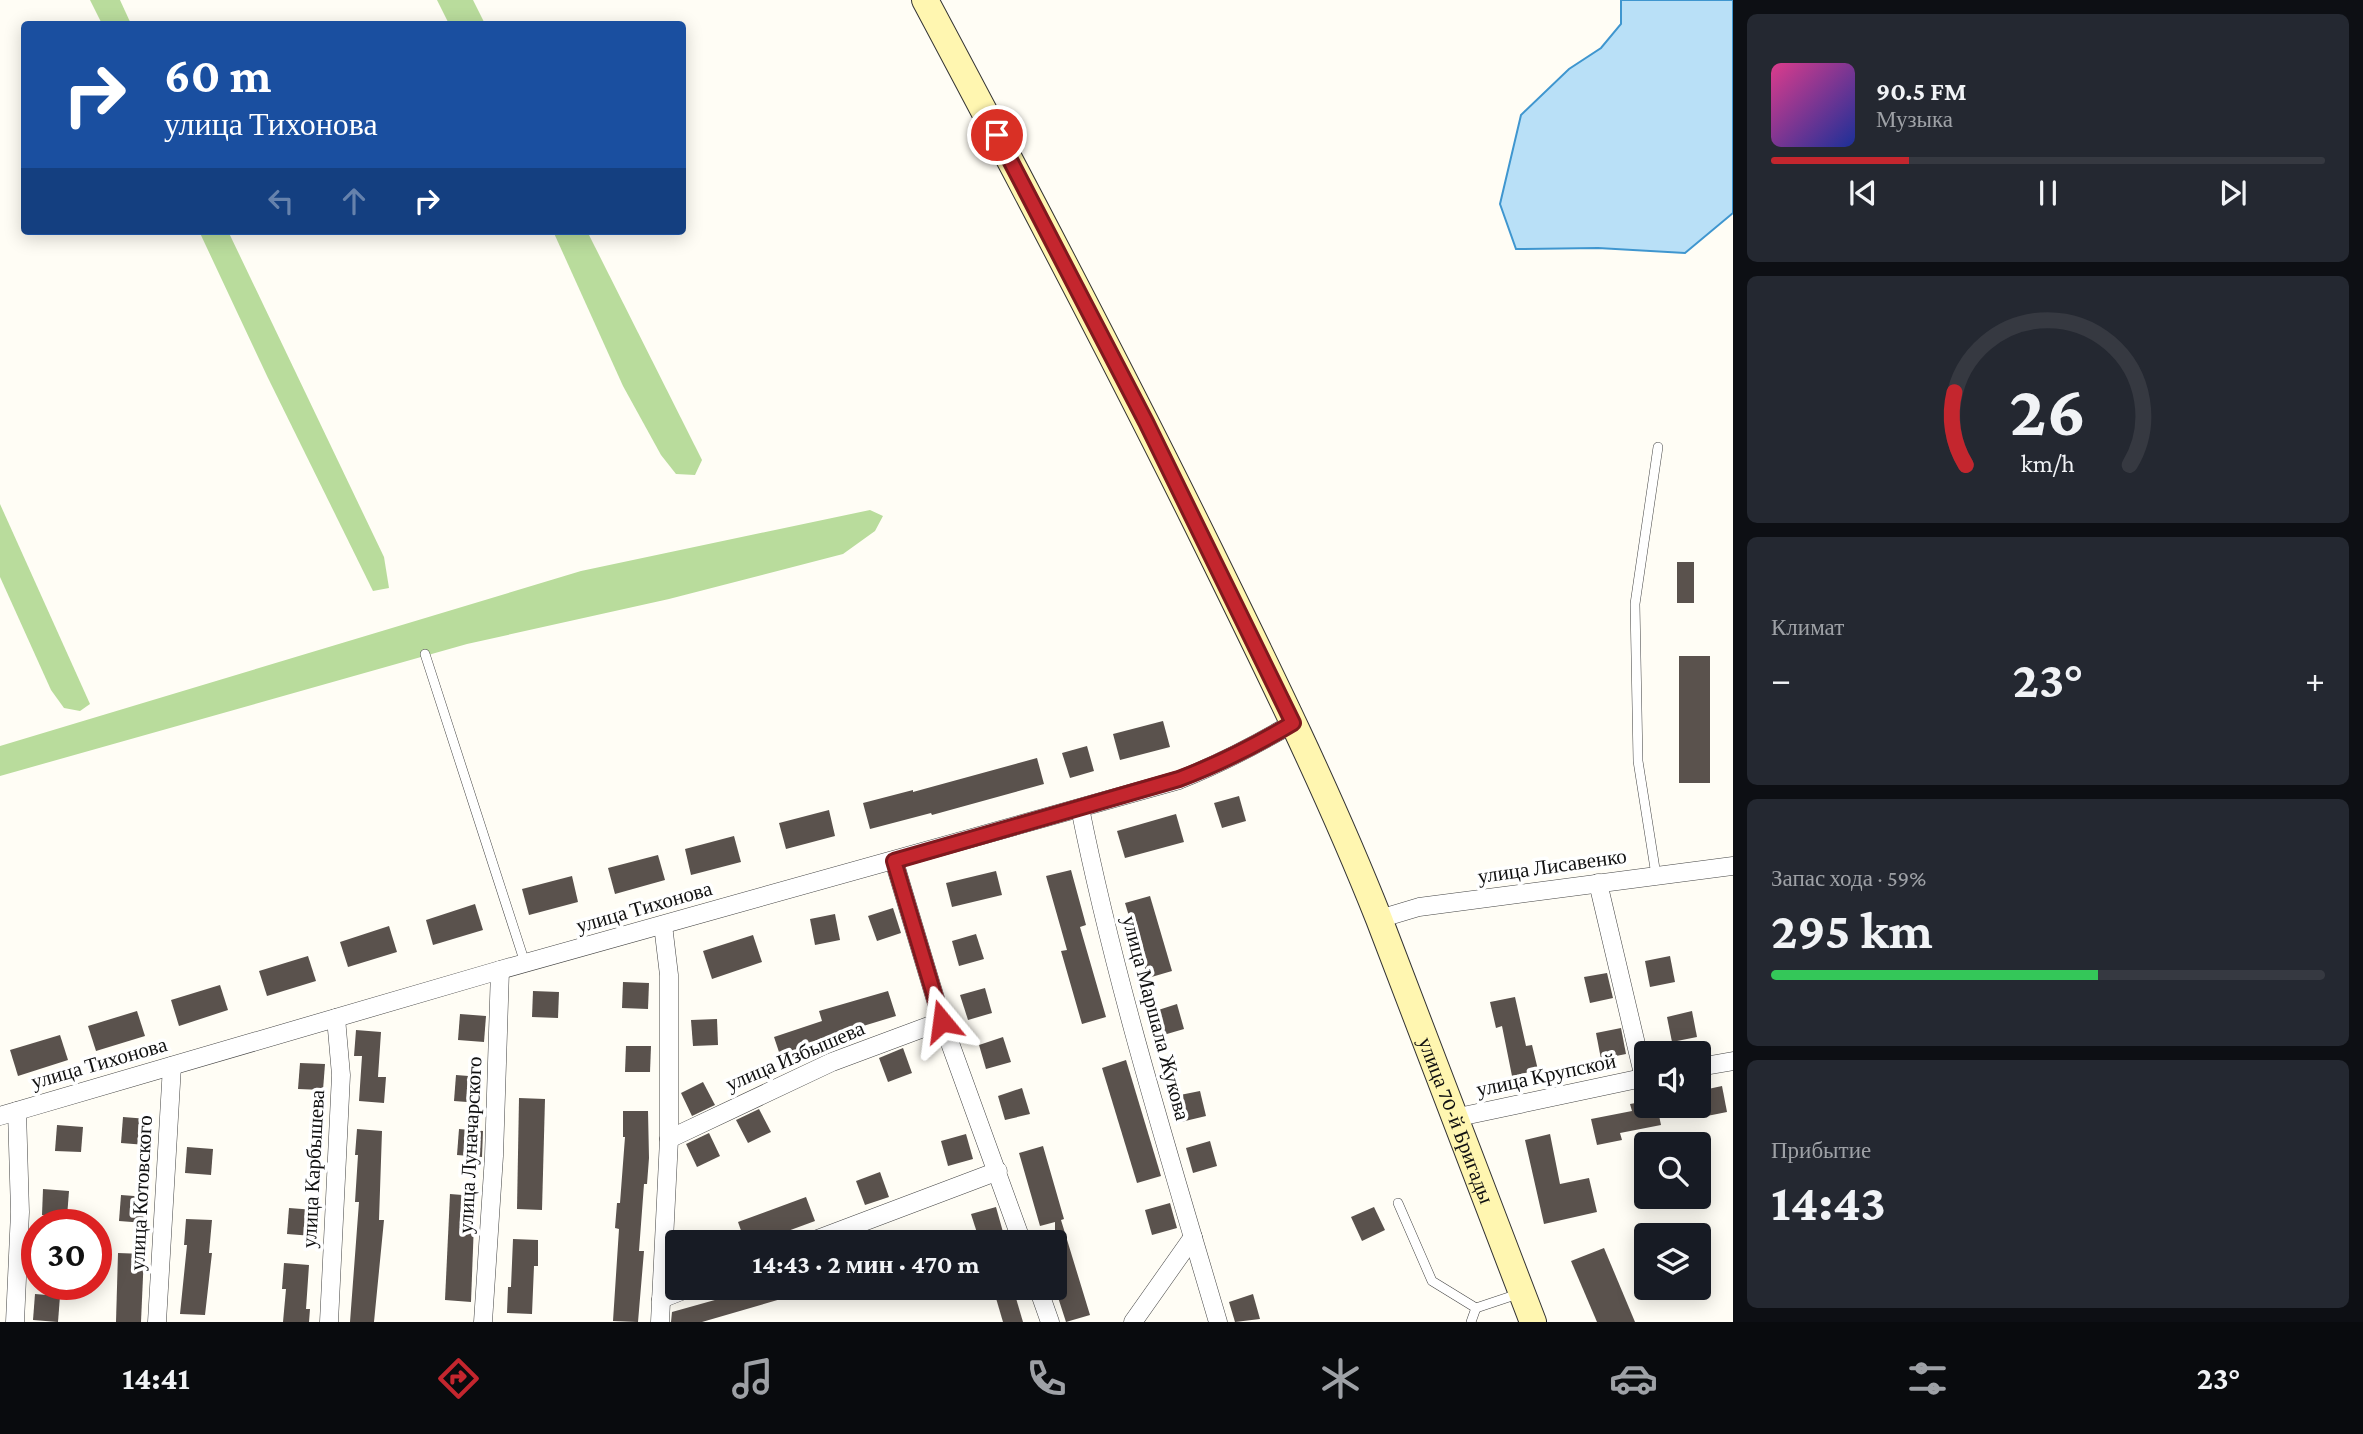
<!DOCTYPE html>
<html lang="ru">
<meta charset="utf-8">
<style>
:root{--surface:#171b24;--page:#242831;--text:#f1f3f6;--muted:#9ea1a6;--line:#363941;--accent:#c4262e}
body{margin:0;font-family:"Crimson Pro",serif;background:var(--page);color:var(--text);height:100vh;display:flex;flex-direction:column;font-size:26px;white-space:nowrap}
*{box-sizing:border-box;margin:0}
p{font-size:23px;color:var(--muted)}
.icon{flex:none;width:38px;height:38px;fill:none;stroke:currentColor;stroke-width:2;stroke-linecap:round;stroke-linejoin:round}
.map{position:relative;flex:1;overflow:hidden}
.drawer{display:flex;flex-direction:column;gap:14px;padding:14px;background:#0d0f14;width:630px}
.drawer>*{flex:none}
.guide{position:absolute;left:21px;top:21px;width:665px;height:214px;border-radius:7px;box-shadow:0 4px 18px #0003;background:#1a4fa0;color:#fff;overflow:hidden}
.buttons{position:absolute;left:1634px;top:1041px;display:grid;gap:14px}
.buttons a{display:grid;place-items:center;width:77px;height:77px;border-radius:7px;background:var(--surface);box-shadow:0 4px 18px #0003;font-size:35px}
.speed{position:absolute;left:21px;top:1209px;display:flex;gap:14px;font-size:35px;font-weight:700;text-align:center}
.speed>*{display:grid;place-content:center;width:91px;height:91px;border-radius:50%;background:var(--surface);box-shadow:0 4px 18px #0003;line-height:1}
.speed .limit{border:10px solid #d22;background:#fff;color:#111}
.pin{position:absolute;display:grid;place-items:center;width:60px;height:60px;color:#fff;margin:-30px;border:4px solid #fff;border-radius:50%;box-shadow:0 2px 7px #0007}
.me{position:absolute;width:77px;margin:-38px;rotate:344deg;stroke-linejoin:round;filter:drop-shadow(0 0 5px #0008)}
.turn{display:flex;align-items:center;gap:24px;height:147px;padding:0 28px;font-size:32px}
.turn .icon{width:91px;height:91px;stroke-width:2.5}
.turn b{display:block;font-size:49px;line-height:60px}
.lanes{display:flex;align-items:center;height:66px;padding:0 28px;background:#0003;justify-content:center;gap:35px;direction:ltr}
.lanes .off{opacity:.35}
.big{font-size:52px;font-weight:700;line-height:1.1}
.drawer .card{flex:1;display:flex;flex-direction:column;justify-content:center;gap:10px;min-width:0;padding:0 24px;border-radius:10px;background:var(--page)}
.drawer .dial{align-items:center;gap:0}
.dial svg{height:182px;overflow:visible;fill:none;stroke:var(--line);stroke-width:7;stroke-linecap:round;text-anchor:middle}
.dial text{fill:var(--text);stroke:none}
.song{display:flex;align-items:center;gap:21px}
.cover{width:84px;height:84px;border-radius:10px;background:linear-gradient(135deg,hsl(330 70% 55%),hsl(230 70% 35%))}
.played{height:7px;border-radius:4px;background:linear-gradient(90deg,var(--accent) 25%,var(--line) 25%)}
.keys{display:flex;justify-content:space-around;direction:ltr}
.heat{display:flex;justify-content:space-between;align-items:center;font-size:38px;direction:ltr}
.charge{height:10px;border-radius:5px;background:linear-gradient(90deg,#34c759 59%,var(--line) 0)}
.trip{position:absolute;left:665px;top:1230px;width:402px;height:70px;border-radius:7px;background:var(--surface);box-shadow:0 4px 18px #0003;font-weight:700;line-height:70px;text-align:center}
.dock{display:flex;height:112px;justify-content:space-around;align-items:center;background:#090b0e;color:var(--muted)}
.dock .icon{width:49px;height:49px}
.dock .selected{color:var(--accent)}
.dock b{font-size:32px;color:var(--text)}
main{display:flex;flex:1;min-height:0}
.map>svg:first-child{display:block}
</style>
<main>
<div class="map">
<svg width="1733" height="1322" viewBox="0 0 1733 1322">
<rect width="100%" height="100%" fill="#fffdf5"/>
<!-- forest -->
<g fill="#b9dc9c">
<path d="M90,0H120L131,24H102Z"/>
<path d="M437,0H473L485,24H449Z"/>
<path d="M199,231H228L384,557L389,588L373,591L268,378Z"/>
<path d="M553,231H587L702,460L695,475L676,474L661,455L623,386Z"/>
<path d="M0,504L90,704L80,711L64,708L51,690L0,577Z"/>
<path d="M870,510L883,516L875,531L843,554L669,599L467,644L0,776V746L581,571Z"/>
</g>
<!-- water -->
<path fill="#b9e0f7" stroke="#3f96cf" stroke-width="2" d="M1621,0H1733V213L1685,253L1598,248L1516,249L1500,204L1521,115L1569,69L1601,48L1621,24Z"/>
<!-- building -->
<g fill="#5a524d">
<rect x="1677" y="562" width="17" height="41"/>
<rect x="1679" y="656" width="31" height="127"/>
<path d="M1163,721L1170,747L1120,760L1113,734Z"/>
<path d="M1087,746L1094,771L1070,778L1062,753Z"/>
<path d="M1037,758L1044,784L932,815L931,813L870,829L863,803L913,790V792Z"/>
<path d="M1239,796L1246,821L1222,828L1214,803Z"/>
<path d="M829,810L835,836L786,849L779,823Z"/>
<path d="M1176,814L1184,842L1125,858L1117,831Z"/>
<path d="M734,836L741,862L691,875L685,849Z"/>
<path d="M658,855L665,880L615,894L608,868Z"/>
<path d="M1071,870L1086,925L1080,927L1106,1017L1082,1024L1061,951L1067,950L1046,876Z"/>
<path d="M996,871L1002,895L952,907L946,883Z"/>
<path d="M572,876L578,902L529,915L522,889Z"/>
<path d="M1150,896L1172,971L1148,978L1125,903Z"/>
<path d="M475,904L483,930L433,945L426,920Z"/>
<path d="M893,908L901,933L877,941L868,916Z"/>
<path d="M835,914L840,940L815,945L810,919Z"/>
<path d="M389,926L397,952L348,967L340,942Z"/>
<path d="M976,934L984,959L959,966L952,941Z"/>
<path d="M753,935L762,962L712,979L703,951Z"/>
<path d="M308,956L316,981L267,996L259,971Z"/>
<path d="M1670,956L1675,982L1650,987L1645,961Z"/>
<path d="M1607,973L1613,998L1590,1003L1584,977Z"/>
<path d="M623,982L649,983L648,1009L622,1008Z"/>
<path d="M220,985L228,1010L179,1026L171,1000Z"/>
<path d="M985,988L992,1013L968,1020L960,995Z"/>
<path d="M533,991L559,992L558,1018L532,1017Z"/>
<path d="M888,991L896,1016L804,1044L807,1054L782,1061L774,1037L822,1021L819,1011Z"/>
<path d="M1515,997L1526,1046L1532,1045L1538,1070L1512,1076L1502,1026L1496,1028L1490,1002Z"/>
<path d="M1177,1004L1184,1029L1160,1036L1152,1012Z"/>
<path d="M137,1011L145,1036L96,1051L88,1026Z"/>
<path d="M1692,1011L1697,1037L1672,1042L1667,1017Z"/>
<path d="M460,1014L486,1016L484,1042L458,1040Z"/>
<path d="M717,1019L718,1045L693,1046L691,1020Z"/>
<path d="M1621,1028L1626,1054L1601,1059L1596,1033Z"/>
<path d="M356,1030L381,1032L378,1077H386L384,1103L359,1101L362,1056H354Z"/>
<path d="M60,1035L68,1060L18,1076L10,1050Z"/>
<path d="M1003,1037L1011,1062L986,1069L979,1045Z"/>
<path d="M626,1046H651L650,1072H625Z"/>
<path d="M903,1048L912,1073L888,1082L879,1058Z"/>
<path d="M1126,1060L1161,1176L1137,1183L1102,1068Z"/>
<path d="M300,1063L325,1064L323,1090L298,1089Z"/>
<path d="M456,1075L481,1077L480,1103L454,1101Z"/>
<path d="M703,1082L715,1105L692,1116L681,1093Z"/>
<path d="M1722,1086L1727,1112L1702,1117L1699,1091Z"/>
<path d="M1022,1088L1030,1114L1005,1120L998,1096Z"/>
<path d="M1200,1091L1206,1116L1181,1122L1175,1096Z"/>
<path d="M519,1098L545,1099L542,1210L517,1209Z"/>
<path d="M1647,1101V1106H1657L1661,1125L1620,1133L1622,1140L1597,1145L1591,1119L1632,1111L1630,1104Z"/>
<path d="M759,1109L771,1132L748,1143L736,1120Z"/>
<path d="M623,1111H648L649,1158L647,1184H644L639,1251H644L638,1322L613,1321L619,1229L615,1228L617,1203H620L625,1137H623Z"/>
<path d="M123,1117L148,1119L146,1145L121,1143Z"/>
<path d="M57,1125L83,1127L81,1152L55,1151Z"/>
<path d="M357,1129L382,1131L379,1220H384L374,1322H350L359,1202H355L358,1155H355Z"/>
<path d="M459,1129L483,1131L482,1157L457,1155Z"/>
<path d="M709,1133L720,1156L697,1167L686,1144Z"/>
<path d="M966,1134L973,1159L948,1166L941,1141Z"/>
<path d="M1550,1134L1560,1184L1589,1178L1597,1212L1544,1224L1525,1140Z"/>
<path d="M1210,1141L1217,1166L1193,1173L1186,1148Z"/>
<path d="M1043,1146L1064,1219L1061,1220L1090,1315L1066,1322L1055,1288V1222L1040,1226L1019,1153Z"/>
<path d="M187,1147L213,1149L211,1175L185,1173Z"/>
<path d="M880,1172L889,1197L865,1205L856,1181Z"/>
<path d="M43,1189L69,1191L67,1217L42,1215Z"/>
<path d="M450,1194L475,1196L471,1302L445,1300Z"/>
<path d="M121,1195L147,1197L145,1223L119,1221Z"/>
<path d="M806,1197L815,1221L758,1242H745L738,1222Z"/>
<path d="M1170,1203L1177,1228L1152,1235L1145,1210Z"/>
<path d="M996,1207L1003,1232L979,1239L971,1214Z"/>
<path d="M1374,1207L1385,1230L1362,1241L1351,1217Z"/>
<path d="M289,1208L315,1210L313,1236L287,1234Z"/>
<path d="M186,1219L212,1220L209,1253H212L205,1315L180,1314L187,1245H184Z"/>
<path d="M513,1239L538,1240V1266H534L532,1314L507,1313L508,1287H511Z"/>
<path d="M1604,1248L1635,1322H1597L1571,1261Z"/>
<path d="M118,1253L144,1254L141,1322H116Z"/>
<path d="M284,1263L309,1265L306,1309H310L309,1322H283L286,1289H282Z"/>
<path d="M719,1288H804L805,1292L702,1322H671L672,1312L722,1298Z"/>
<path d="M993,1288H1013L1023,1322H1003Z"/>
<path d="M35,1294L60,1296L58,1322L33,1320Z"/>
<path d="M1253,1294L1260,1319L1235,1322L1229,1302Z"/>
</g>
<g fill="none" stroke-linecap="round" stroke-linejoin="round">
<defs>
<g id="lane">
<path d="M425,654L525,963"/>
<path d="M1656,875L1638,761L1635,604L1658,447"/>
<path d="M1398,1203L1432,1281L1476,1308L1471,1322"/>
<path d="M1476,1308L1518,1294"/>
</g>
<g id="street">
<path d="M1080,808C1115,982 1168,1152 1218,1322"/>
<path d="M894,861L942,1021L1022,1242"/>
<path d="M1598,883L1644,1078"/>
<path d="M1379,919L1419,907L1733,866"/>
<path d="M1699,1067L1733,1061"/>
<path d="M0,1116L500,970L1179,780C1219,764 1256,745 1293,723"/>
<path d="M1454,1118L1647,1077"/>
<path d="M669,1139L832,1062L942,1021"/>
<path d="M810,1242L998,1171"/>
<path d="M1038,1288L1050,1322"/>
<path d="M661,1299L689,1288"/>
<path d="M15,1322L20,1212L17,1111"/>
<path d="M157,1322L172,1066"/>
<path d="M329,1322L341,1075L336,1018"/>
<path d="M483,1322L494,1156L500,970"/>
<path d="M660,1322L669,1139V975L663,925"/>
<path d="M1133,1322L1193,1237"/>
</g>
<g id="secondary">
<path id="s1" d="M925,0C1022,182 1118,364 1209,549C1269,671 1329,793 1379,919L1533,1322"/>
</g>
</defs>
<!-- lane casing -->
<use href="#lane" stroke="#444" stroke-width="10"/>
<!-- street casing -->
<use href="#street" stroke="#444" stroke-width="19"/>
<!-- secondary casing -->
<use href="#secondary" stroke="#333" stroke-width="28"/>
<!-- lane -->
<use href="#lane" stroke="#fff" stroke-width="9"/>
<!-- street -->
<use href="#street" stroke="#fff" stroke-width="18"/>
<!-- secondary -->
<use href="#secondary" stroke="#fff6b0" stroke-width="26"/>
</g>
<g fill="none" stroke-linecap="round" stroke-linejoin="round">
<defs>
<path id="route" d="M942,1021L894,861L1179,779C1219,764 1256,745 1293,723L1146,422L997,135"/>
</defs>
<!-- route casing -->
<use href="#route" stroke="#7f191e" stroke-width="18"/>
<!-- route -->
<use href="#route" stroke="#c4262e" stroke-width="12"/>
</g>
<g text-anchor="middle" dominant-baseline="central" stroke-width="7" stroke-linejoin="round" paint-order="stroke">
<!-- street labels -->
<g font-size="21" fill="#111" stroke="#fff">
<text transform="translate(1552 866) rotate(-8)">улица Лисавенко</text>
<text transform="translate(644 907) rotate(-16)">улица Тихонова</text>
<text transform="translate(1156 1018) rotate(75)">улица Маршала Жукова</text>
<text transform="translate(795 1056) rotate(-23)">улица Избышева</text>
<text transform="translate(99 1063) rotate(-16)">улица Тихонова</text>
<text transform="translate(1546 1075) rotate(-12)">улица Крупской</text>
<text stroke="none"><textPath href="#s1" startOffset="1241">улица 70-й Бригады</textPath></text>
<text transform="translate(470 1145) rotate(-87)">улица Луначарского</text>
<text transform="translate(313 1169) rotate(-87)">улица Карбышева</text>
<text transform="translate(141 1193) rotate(-87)">улица Котовского</text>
</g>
</g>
</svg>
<div class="buttons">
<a><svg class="icon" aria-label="sound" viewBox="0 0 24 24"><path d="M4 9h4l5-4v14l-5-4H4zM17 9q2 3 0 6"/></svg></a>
<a><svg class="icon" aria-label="search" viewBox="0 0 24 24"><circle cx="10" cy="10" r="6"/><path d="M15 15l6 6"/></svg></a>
<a><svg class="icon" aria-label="layers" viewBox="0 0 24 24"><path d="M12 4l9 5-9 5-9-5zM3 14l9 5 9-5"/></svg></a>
</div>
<div class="speed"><div class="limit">30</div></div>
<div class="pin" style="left:997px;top:135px;background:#d93025"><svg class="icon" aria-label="arrive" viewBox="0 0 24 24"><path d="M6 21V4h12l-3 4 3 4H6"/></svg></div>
<svg class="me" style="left:942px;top:1021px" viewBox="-20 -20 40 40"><path d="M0-17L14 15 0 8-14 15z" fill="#c4262e" stroke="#fff" stroke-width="4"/></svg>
<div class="trip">14:43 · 2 мин · 470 m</div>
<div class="guide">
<div class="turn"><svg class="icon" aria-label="right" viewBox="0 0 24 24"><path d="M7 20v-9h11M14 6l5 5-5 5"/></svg><div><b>60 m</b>улица Тихонова</div></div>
<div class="lanes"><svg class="icon off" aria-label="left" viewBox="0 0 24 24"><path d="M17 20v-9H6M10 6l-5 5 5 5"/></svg><svg class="icon off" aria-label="ahead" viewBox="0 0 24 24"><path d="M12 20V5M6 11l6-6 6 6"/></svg><svg class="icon" aria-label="right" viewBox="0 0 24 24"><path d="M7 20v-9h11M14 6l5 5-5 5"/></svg></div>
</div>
</div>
<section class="drawer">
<div class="card">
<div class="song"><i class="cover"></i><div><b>90.5 FM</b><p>Музыка</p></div></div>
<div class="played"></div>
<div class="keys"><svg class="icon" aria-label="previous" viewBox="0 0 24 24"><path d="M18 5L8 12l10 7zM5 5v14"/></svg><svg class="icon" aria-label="pause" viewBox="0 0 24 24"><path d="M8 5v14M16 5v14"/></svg><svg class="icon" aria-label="next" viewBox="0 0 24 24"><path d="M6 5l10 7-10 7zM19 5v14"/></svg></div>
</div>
<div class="card dial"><svg viewBox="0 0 100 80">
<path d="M14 69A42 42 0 1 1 86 69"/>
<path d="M14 69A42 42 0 0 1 9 37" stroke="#c4262e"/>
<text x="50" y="56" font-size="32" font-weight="700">26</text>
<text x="50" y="72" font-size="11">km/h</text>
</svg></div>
<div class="card"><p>Климат</p>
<div class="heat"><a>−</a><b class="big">23°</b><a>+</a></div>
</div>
<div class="card"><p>Запас хода · 59%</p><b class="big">295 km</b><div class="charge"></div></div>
<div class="card"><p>Прибытие</p><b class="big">14:43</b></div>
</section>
</main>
<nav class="dock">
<b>14:41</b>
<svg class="icon selected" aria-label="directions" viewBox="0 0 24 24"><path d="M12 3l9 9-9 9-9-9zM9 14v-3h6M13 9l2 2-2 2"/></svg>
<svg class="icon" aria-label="music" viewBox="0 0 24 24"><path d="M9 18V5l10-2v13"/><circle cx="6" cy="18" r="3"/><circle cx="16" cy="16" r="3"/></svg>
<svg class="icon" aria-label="phone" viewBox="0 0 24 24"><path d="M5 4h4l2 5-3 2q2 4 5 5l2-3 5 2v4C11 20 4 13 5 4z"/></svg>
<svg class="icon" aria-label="climate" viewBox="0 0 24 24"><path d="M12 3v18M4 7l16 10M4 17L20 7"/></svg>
<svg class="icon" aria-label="car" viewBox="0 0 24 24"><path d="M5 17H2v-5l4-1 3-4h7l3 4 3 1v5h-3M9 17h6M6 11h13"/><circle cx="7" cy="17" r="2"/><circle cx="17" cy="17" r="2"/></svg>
<svg class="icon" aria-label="filters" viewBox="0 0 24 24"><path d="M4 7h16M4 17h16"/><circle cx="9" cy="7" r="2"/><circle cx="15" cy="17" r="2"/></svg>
<b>23°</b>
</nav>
